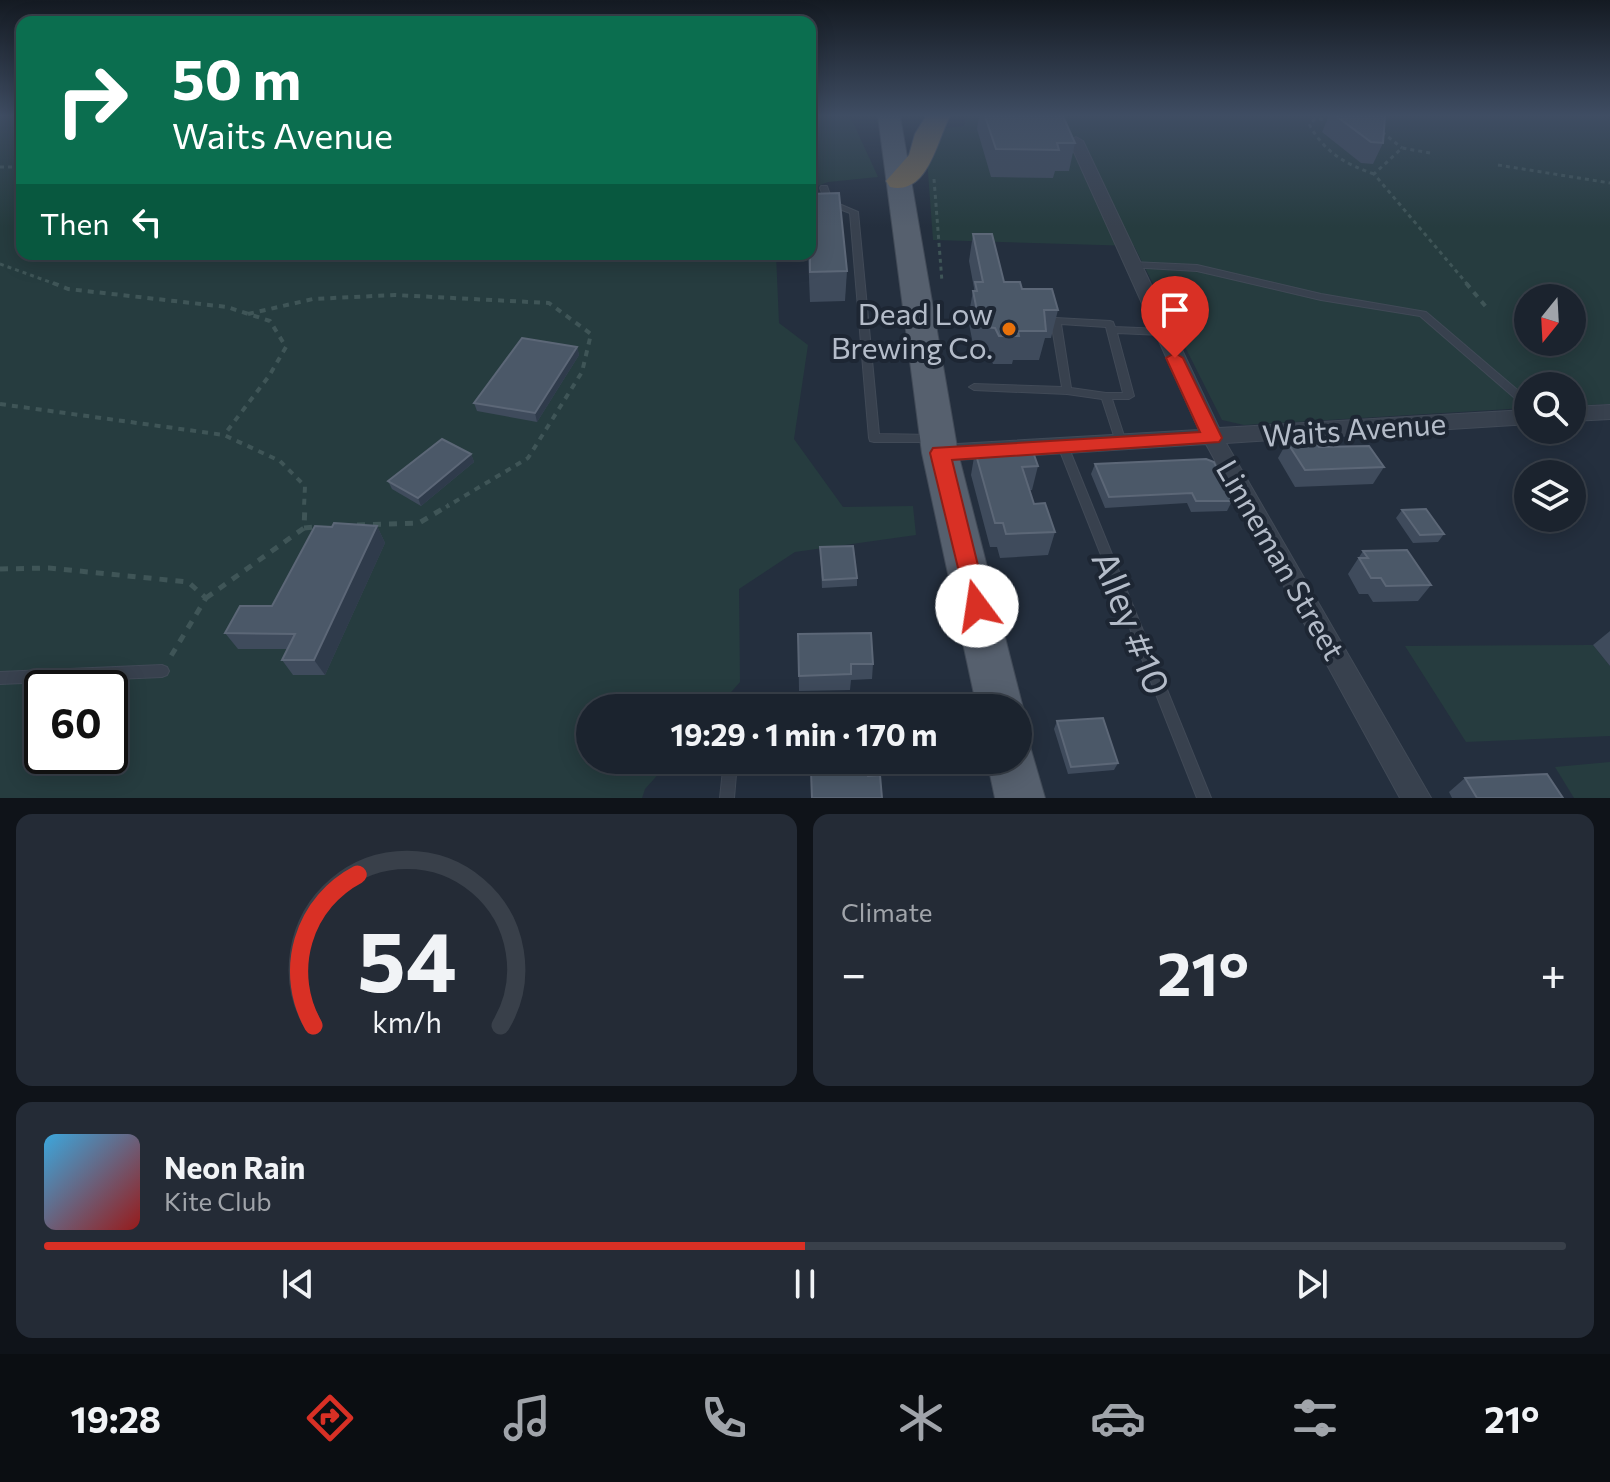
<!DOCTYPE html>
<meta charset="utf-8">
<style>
:root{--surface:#1b232e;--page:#242b36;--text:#f1f3f6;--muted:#a0a4aa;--line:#39404a;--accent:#d93025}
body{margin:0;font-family:Commissioner,sans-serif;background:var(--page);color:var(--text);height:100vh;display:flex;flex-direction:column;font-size:30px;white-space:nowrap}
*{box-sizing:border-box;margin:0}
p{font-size:26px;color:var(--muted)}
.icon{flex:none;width:44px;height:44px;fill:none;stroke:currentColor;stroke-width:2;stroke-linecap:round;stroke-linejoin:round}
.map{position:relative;height:798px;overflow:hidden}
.sheet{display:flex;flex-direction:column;gap:16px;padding:16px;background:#0f1319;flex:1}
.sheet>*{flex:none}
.guide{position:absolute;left:16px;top:16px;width:800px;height:244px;border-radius:16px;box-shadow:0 4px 20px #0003,0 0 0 2px var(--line);background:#0b6e4f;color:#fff;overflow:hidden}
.needle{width:52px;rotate:198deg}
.buttons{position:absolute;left:1514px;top:284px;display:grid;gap:16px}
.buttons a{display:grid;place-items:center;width:72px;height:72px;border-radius:50%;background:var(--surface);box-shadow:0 4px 20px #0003,0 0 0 2px var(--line);font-size:40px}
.speed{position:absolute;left:24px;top:670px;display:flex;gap:16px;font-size:40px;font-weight:700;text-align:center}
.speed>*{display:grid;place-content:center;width:104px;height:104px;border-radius:50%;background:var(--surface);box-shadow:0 4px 20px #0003,0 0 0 2px var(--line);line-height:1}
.speed .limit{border:4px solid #111;border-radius:12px;background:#fff;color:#111}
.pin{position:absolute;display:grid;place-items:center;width:68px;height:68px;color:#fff;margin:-82px -34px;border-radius:50% 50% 50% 0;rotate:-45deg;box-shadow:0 0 8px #0007}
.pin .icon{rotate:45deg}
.me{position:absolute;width:88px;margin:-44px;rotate:346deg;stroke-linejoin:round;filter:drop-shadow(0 0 6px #0008)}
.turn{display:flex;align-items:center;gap:28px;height:168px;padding:0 24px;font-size:36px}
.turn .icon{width:104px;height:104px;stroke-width:2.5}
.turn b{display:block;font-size:56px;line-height:68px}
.then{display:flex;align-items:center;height:76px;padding:0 24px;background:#0003;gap:16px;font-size:30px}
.big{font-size:60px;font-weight:700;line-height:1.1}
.sheet .tile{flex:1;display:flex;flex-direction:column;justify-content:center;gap:12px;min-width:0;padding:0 28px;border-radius:16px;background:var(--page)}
.sheet .dial{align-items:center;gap:0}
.dial svg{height:208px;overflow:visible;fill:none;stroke:var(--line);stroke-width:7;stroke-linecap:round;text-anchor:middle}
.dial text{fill:var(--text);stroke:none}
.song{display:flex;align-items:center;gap:24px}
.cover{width:96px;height:96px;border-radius:12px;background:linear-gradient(135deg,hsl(200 70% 55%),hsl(0 70% 35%))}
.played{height:8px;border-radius:4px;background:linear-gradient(90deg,var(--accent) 50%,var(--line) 50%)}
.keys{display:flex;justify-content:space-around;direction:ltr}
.heat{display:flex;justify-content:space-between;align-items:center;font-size:44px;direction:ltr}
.sheet .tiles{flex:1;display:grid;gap:16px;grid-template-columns:1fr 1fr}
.tile:last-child{grid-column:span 2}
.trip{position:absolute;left:576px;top:694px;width:456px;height:80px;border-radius:40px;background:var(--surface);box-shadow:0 4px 20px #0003,0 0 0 2px var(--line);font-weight:700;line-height:80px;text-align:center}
.dock{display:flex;height:128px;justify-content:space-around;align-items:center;background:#0b0e12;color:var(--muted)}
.dock .icon{width:56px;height:56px}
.dock .on{color:var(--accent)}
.dock b{font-size:36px;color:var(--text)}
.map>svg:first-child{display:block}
</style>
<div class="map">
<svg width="1610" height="798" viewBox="0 0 1610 798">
<rect width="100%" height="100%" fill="#242f3e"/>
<!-- green -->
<g fill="#263c3f" fill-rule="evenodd">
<path d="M0,116H22V254H776L779,323L808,345L794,439L843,507L913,506L916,535L795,552L739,589L740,682L717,708H590V760H671L645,789L642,798H0ZM42,688H110V756H42Z"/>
<path d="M810,116L851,118L878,177L828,182L810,189Z"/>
<path d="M966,116H1600L1610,120V404L1572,406V386H1528V408L1244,425L1222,420L1134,246L933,240L927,159L937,129L964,126ZM1528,298H1572V342H1528Z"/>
<path d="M1593,645L1610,666V736L1466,742L1405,646Z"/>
<path d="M1610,762V798H1574L1555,767Z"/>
</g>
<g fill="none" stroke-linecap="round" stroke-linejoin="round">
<defs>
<g id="lane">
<path d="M821,186H827L832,201L858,212L879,434L932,435L936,436L937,439L936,442H874L870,441L869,438L850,213L826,204L820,188Z"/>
<path d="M1132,262L1197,265L1321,294L1426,312L1528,399V407L1524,406L1420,316L1321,300L1197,271L1129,267V263Z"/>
<path d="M1056,318L1110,321L1113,322L1115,327L1162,329L1167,332L1162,335L1117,333L1134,396L1129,399H1112L1126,442L1125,445H1117L1116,442L1102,399L1067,394L974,390L969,387L974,384L1062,387L1051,321ZM1061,324L1106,327L1123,393H1106L1071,388Z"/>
<path d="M1063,442L1067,443L1068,446L1211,798H1197L1058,446L1059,443Z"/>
<path d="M162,665L167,667L169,671L167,675L162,677L0,684V672Z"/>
<path d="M724,760H736L737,763L734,798H720Z"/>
</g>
<g id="street">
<path d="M1076,137L1083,141L1219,428L1528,410V424L1226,443L1431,798H1400L1206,444L940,461L932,458L929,453L932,448L940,445L1199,430L1069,141Z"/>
<path d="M1610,405V419L1572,421V407Z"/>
</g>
<g id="primary">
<path d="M878,116H900L958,453L1023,708L1018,720V708H977L922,453Z"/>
<path d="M1018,738L1029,743L1045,798H995L987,760H1018Z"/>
</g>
<path id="highway" d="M926,116H950C937,140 928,196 890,187L886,181L909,155L915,134Z"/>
</defs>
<!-- lane casing -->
<use href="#lane" stroke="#414a57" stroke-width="2"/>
<!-- street casing -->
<use href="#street" stroke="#414a57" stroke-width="2"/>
<!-- primary casing -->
<use href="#primary" stroke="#414a57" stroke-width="2"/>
<!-- highway casing -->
<use href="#highway" stroke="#434c59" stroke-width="2"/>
<!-- path-far2 -->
<g stroke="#3f5557" stroke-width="3" stroke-dasharray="4 4" stroke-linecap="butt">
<path d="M1331,120L1315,119L1309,124C1324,152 1345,164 1374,174"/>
<path d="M1382,132L1402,148"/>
<path d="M1430,153L1402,148L1374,174L1468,285"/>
<path d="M1498,165L1610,183"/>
<path d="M0,167H22"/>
<path d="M934,179L942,282"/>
<path d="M0,264L58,285"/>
</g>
<!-- path-far1 -->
<g stroke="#3f5557" stroke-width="4" stroke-dasharray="6 6" stroke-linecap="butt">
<path d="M53,283L68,289L227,307L270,321L286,347L269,376L224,435"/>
<path d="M1466,283L1487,308"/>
<path d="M248,314L313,299L395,295L549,303L591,334L582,372L528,458L446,507"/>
<path d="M0,404L224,435L280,461L305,486L304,507"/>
</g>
<!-- path -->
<g stroke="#3f5557" stroke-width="5" stroke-dasharray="8 8" stroke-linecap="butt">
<path d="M357,525L419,523L449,505"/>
<path d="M304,528L316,527"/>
<path d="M0,569L49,568L188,582L206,598L171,656"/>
<path d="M206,598L304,528L305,505"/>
</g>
<!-- lane -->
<use href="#lane" fill="#38414e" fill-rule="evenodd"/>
<!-- street -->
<use href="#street" fill="#38414e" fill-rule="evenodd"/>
<!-- primary -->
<use href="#primary" fill="#56606e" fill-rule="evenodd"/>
<!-- highway -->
<use href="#highway" fill="#746855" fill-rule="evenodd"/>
</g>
<!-- wall -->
<g fill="#3f4b5c">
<path d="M979,116H1063L1075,143L1069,171H1055L1053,178L991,177L977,129Z"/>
<path d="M1329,116H1381L1383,143L1373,164L1361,163L1322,132Z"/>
<path d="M973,234L1004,282L1022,289L1058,310L1051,338H1045L1039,360H1013L1012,364H993L990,356H980L978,349H974L968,319L973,291H974V288L969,261Z"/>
<path d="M808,254L847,271L845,301L810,302Z"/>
<path d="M577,347L579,355L537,422L477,411L474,403Z"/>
<path d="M1287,442L1319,447L1384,467L1373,484L1295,487L1278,458Z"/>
<path d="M975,451L1038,466L1032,490H1030L1034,504L1055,532L1048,555L1000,558L997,547H990L971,475Z"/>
<path d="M471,454L474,462L421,506L392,489L388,481Z"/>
<path d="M1095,464L1232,501L1227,511L1191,512L1187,503L1105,508L1091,474Z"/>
<path d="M1402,510L1444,534L1438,542L1413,543L1396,518Z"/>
<path d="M377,526L385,543L325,675H293L282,660L287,649H238L225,633L272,606Z"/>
<path d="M820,547L857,578V586L822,588Z"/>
<path d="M1363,551L1431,585L1418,601L1373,602L1368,594H1359L1348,574Z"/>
<path d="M1610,631V666L1593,645Z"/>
<path d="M798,634L873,664L872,679L851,680L850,690L799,691Z"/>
<path d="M1057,721L1118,763L1114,770L1068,774L1054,729Z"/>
<path d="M1465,778L1563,798H1452L1449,792Z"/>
</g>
<!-- shaded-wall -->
<g fill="#2f3b4b">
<path d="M577,347L579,355L537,422L535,413Z"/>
<path d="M471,454L474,462L421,506L418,498Z"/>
<path d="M377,526L385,543L325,675L314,660Z"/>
</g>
<!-- building -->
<g fill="#4b5868" stroke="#5c6777" stroke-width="2">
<path d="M985,116H1063L1075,143H1057L1059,150L996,149Z"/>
<path d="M1336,116H1381L1385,117L1383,143L1371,142Z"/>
<path d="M839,193L847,271L810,272V194Z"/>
<path d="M973,234H992L1004,282H1020L1022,289H1052L1058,310H1044L1046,331H1018L1019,336H999L995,328L985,327L983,321H979L973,291H977L975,282H983Z"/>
<path d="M522,338L577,347L535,413L474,403Z"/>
<path d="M442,439L471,454L418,498L388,481Z"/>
<path d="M1314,441L1319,447L1369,446L1384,467L1305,470L1287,442Z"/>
<path d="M1032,449L1038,466L1022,467L1034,504L1045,503L1055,532L1006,534L1003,523H995L975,451Z"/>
<path d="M1206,459L1214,462L1232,501H1196L1192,493L1109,497L1095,464Z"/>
<path d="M1426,509L1444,534L1420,535L1402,510Z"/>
<path d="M334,523L377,526L314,660H282L295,634L225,633L240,606H272L315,526L332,527Z"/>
<path d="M853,546L857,578L823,580L820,547Z"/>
<path d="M1407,550L1431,585L1386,586L1381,578H1371L1359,558H1368L1363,551Z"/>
<path d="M871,633L873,664H851V674L799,676L798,634Z"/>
<path d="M1103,718L1118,763L1071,767L1057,721Z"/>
<path d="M867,770L868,776L880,775L882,798H812L811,772Z"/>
<path d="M1547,774L1563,798H1477L1465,778Z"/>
</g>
<!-- sky -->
<linearGradient id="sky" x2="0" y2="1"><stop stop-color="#141a22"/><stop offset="0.51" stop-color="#3f4d63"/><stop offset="1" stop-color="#3f4d63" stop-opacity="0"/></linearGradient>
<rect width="1610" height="227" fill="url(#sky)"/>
<!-- route -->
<path fill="#d93025" stroke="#8d1f18" stroke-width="2" d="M1175,353L1183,358L1222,438L1219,442L952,460L988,606L985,613L977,616L969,613L930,453L933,448L1200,432L1166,358Z"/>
<!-- markers -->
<circle fill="#e8710a" stroke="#1d2633" stroke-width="3" cx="1009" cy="329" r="8"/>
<g text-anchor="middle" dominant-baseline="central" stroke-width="8" stroke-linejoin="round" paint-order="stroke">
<!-- poi labels -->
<g font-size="30" fill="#b4bcc9" stroke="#1d2633" text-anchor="end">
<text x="993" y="312">Dead Low<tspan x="993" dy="34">Brewing Co.</tspan></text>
</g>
<!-- street labels -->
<g font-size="30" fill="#b4bcc9" stroke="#1d2633">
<text transform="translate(1354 428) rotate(-4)">Waits Avenue</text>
<text transform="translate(1282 559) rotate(60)">Linneman Street</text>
</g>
<!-- near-street labels -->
<g font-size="36" fill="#b4bcc9" stroke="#1d2633">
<text transform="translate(1133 622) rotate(68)">Alley #10</text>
</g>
</g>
</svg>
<div class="buttons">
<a><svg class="needle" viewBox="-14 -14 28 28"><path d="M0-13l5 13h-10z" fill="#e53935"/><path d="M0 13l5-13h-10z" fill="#a0a4aa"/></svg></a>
<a><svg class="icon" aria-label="search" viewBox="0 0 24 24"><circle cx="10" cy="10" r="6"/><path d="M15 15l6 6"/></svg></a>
<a><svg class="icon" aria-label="layers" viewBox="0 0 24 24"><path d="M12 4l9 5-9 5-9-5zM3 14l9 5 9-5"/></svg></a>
</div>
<div class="speed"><div class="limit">60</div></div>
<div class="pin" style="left:1175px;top:358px;background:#d93025"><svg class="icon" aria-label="arrive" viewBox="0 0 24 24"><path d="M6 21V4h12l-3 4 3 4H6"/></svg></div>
<svg class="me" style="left:977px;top:606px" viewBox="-20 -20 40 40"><circle r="19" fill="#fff"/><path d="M0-13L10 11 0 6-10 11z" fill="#d93025"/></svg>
<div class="trip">19:29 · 1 min · 170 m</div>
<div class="guide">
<div class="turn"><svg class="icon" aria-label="right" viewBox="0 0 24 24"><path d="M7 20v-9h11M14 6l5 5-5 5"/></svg><div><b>50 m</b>Waits Avenue</div></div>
<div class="then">Then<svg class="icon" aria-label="left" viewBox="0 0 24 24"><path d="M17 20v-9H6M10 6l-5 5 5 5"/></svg></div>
</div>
</div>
<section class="sheet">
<div class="tiles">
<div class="tile dial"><svg viewBox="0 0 100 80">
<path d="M14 69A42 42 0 1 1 86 69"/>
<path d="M14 69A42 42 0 0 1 31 11" stroke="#d93025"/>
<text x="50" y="56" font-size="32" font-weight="700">54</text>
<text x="50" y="72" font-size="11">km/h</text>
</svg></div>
<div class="tile"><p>Climate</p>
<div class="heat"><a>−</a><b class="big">21°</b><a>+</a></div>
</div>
<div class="tile">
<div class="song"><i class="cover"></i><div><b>Neon Rain</b><p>Kite Club</p></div></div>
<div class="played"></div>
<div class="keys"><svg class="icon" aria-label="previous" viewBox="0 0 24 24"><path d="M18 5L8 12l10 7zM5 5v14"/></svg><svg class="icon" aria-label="pause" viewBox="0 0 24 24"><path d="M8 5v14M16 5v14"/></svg><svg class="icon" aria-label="next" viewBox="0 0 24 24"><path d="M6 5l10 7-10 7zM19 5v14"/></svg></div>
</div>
</div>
</section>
<nav class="dock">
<b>19:28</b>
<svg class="icon on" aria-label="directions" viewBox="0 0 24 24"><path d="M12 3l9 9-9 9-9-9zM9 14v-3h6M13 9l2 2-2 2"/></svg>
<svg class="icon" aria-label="music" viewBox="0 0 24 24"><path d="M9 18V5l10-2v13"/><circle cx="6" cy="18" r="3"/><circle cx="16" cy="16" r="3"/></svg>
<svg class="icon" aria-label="phone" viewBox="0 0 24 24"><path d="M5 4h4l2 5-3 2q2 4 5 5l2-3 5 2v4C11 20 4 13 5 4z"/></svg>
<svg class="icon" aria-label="climate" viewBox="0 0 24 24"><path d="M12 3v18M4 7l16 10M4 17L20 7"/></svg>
<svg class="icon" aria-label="car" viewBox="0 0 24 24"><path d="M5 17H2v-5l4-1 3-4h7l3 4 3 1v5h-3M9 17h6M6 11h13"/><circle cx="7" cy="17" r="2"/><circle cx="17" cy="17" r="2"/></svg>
<svg class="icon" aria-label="filters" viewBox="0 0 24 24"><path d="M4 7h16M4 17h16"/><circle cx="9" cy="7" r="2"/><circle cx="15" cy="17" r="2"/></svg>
<b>21°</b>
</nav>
